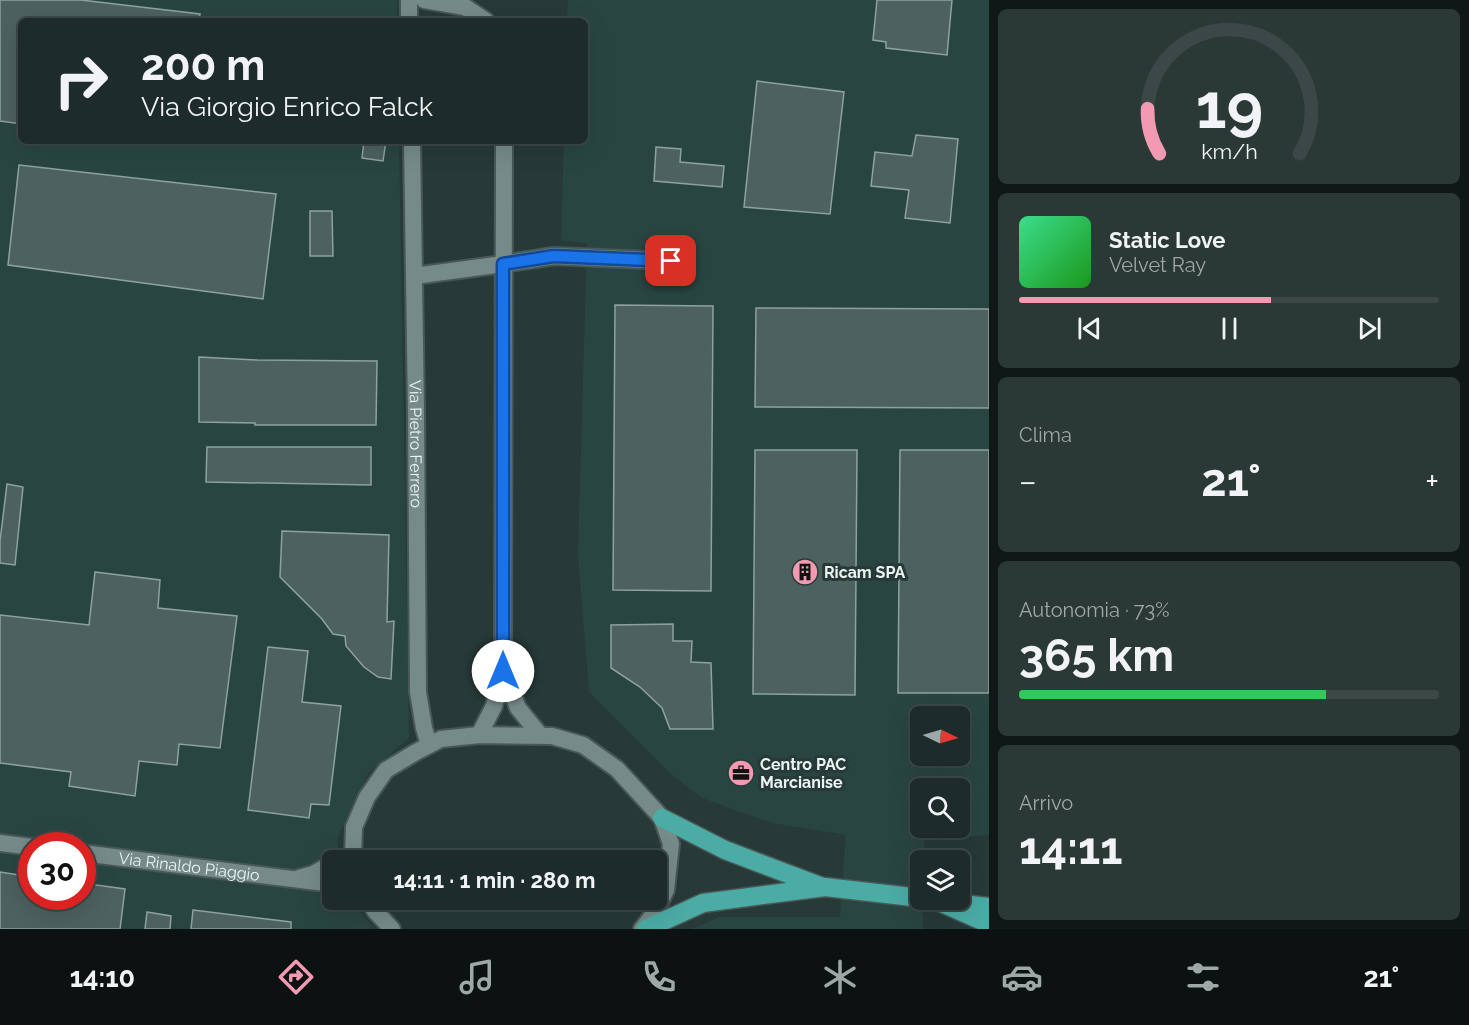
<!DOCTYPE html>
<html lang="it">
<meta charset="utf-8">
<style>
:root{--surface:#1d2c2a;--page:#2a3836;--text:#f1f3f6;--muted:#a0a7a8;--line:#3b4847;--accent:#f19ab1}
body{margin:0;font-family:Raleway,sans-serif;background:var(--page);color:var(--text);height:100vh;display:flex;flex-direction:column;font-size:22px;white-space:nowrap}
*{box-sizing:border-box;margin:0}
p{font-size:20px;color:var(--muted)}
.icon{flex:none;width:33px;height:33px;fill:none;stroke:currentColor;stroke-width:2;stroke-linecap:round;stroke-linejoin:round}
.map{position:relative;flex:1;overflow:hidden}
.sheet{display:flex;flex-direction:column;gap:9px;padding:9px;background:#101817;width:480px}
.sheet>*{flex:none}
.hud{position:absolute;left:18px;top:18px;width:570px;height:126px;border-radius:9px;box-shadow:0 6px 24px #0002,0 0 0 2px var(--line);background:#1d2c2a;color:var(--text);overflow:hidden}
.needle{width:39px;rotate:95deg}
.fabs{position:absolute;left:910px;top:706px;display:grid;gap:12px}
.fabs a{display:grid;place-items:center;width:60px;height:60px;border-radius:9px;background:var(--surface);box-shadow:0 6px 24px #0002,0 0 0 2px var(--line);font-size:30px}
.speed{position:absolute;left:18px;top:832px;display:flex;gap:12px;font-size:30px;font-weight:700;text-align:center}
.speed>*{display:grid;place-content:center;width:78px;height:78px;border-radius:50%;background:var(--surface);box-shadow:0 6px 24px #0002,0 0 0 2px var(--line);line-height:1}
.speed .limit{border:9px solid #d22;background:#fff;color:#111}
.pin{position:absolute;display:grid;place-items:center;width:51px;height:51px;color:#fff;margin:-26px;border-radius:12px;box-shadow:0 3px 9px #0006}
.me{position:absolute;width:66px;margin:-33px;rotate:0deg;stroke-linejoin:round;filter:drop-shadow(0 0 4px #0008)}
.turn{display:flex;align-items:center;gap:21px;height:126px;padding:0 24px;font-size:27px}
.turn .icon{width:78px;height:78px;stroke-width:2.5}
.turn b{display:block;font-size:42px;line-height:51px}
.big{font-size:45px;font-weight:700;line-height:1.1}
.sheet .card{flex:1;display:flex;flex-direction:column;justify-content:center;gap:9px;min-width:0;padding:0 21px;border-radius:9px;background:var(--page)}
.sheet .dial{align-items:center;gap:0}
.dial svg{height:156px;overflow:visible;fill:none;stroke:var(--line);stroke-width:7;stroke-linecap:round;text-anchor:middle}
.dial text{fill:var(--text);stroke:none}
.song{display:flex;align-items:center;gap:18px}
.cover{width:72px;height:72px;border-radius:9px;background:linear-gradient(135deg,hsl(150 70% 55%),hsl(120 70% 35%))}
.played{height:6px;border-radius:3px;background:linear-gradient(90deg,var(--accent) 60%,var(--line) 60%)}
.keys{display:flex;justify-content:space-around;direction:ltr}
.heat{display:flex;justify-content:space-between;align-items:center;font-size:33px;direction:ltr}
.charge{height:9px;border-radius:4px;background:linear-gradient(90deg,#34c759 73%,var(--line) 0)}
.trip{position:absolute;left:322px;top:850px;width:345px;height:60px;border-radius:9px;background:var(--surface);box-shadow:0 6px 24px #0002,0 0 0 2px var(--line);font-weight:700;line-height:60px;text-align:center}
.tabs{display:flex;height:96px;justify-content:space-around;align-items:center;background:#0c1211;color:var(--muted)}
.tabs .icon{width:42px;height:42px}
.tabs .current{color:var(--accent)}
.tabs b{font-size:27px;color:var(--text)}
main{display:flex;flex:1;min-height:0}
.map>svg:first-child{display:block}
</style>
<main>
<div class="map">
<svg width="989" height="929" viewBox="0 0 989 929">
<rect width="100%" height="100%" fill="#273a38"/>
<!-- built -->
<g fill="#294542" fill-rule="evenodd">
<path d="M0,0H397V21H21V141H399L409,738L369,772L337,839L340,861H333V900H350L375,929H0ZM32,846H82V897H32Z"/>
<path d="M568,0H989V835L925,840L924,861H921V900H923V929H692L720,917H840L846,835L772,823L702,798L670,773L589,692L578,554L587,243L561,241L564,141H585V21H567ZM921,717H960V756H921ZM921,789H960V828H921Z"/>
</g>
<!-- building -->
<g fill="#4d615f" stroke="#8da2a0" stroke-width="1.5">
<path d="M0,0H81L200,14L199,21H21V124L0,121Z"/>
<path d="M877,0H952L947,55L886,48V42L873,40Z"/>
<path d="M757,81L844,92L830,214L744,207Z"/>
<path d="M916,135L958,139L950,223L905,218L909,190L871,186L875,152L912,156Z"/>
<path d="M364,141H386L383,161L362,158Z"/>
<path d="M656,147L681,149L680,162L724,166L722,187L654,181Z"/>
<path d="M19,165L276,194L263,299L8,265Z"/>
<path d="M310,211H332L333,256H310Z"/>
<path d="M615,305L713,306L711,591L613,590Z"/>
<path d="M756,308L989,309V408L755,407Z"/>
<path d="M199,357L257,360L377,361L376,425H255V423L199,422Z"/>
<path d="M207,447H371V485L206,482Z"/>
<path d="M755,450H857L855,695L753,694Z"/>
<path d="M900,450H989V693H898Z"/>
<path d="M7,484L23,487L15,565L0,563V541Z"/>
<path d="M282,531L389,535L387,622L394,621L391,679L378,677L364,667L346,646L345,636L333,634L322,619L280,577Z"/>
<path d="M95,572L160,580L158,608L237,616L220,748L179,744L177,765L139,761L135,796L69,786L71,772L0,763V615L89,625Z"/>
<path d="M673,624V641H692L691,662L711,663L713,729H670L662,708L640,687L611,668V625Z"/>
<path d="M268,647L308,651L302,702L341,706L329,805L311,804L309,818L248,810Z"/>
<path d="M0,872L32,877V897H82V883L125,889L120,929H0Z"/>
<path d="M193,910L291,922V929H191Z"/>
<path d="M147,912L171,916L170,929H145Z"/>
</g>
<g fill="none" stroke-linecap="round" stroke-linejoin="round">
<defs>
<g id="minor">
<path d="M409,0V21"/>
<path d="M424,0L465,7L486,21"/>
<path id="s1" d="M412,141L416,412L418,692L424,728L429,745"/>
<path d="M414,276L503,264L554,256L671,261"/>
<path d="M503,671L518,708L540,735"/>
<path d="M479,735L494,706L503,671L504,141"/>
<path d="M0,843L32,847"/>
<path id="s2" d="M82,853L333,884"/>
<path d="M354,861L353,857L354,827L367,797L386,770L416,752L441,739L479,735L552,736L583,745L617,769L662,818L671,844L666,890L655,912L642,929"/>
<path d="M299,878L313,874L333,863"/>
<path d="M369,900L375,911L392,929"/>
</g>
<g id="highway">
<path d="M662,818L725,850L820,886"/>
<path d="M935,900L989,924"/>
<path d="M955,903L989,907"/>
<path d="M646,929L703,903L825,887L921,898"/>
</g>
</defs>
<!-- minor casing -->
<use href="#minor" stroke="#485856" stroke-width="20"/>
<!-- highway casing -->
<use href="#highway" stroke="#485856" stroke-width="21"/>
<!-- minor -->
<use href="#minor" stroke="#768b89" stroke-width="16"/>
<!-- highway -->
<use href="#highway" stroke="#4baca5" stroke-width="18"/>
</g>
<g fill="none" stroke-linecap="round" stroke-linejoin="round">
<defs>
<path id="route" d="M503,671V264L554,256L671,261"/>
</defs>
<!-- route casing -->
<use href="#route" stroke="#114b97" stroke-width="15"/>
<!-- route -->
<use href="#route" stroke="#1a73e8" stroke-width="10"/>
</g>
<!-- icons -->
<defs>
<symbol id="building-disc" viewBox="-11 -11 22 22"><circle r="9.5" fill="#f19ab1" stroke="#273a38"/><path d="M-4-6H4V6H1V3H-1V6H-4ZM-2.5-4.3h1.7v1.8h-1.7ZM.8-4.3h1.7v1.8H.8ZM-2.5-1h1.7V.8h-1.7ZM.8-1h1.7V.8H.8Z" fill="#111"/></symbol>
<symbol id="office-disc" viewBox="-11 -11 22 22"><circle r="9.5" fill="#f19ab1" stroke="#273a38"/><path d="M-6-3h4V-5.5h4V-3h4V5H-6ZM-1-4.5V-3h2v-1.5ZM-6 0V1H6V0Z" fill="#111"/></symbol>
</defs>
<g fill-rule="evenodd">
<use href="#building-disc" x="790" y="557" width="30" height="30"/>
<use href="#office-disc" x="726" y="758" width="30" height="30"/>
</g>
<g text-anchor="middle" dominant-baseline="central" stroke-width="6" stroke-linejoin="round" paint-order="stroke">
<!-- street labels -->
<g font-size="16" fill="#e9f4f3" stroke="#273a38">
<text stroke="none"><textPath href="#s1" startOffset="303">Via Pietro Ferrero</textPath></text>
<text stroke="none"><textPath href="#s2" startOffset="108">Via Rinaldo Piaggio</textPath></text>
</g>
<!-- poi labels -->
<g font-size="16" font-weight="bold" fill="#e9f4f3" stroke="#273a38" text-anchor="start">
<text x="824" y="572">Ricam SPA</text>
<text x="760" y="764">Centro PAC<tspan x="760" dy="18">Marcianise</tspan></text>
</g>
</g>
</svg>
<div class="fabs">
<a><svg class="needle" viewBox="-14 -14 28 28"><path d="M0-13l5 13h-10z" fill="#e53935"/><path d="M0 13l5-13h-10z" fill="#a0a7a8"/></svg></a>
<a><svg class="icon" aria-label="search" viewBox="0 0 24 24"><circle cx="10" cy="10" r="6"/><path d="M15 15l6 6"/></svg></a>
<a><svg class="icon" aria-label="layers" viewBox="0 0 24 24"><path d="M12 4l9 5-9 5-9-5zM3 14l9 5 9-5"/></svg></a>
</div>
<div class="speed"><div class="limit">30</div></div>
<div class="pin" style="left:671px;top:261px;background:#d93025"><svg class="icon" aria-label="arrive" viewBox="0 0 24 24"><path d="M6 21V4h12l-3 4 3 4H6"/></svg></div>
<svg class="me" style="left:503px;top:671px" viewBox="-20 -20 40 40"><circle r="19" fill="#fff"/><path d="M0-13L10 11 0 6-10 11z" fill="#1a73e8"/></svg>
<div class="trip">14:11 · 1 min · 280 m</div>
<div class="hud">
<div class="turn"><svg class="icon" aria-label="right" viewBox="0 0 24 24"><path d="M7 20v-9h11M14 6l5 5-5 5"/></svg><div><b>200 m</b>Via Giorgio Enrico Falck</div></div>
</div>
</div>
<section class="sheet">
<div class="card dial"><svg viewBox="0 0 100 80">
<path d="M14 69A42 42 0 1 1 86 69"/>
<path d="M14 69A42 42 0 0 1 8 46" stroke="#f19ab1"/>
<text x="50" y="56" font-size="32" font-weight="700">19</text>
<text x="50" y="72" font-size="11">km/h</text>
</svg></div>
<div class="card">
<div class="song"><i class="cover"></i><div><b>Static Love</b><p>Velvet Ray</p></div></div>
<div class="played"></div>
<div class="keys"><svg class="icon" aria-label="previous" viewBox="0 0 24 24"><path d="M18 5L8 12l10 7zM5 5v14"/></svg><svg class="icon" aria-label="pause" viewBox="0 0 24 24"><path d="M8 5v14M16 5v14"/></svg><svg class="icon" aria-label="next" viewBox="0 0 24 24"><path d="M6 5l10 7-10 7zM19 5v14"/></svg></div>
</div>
<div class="card"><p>Clima</p>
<div class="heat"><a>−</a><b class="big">21°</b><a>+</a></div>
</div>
<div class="card"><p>Autonomia · 73%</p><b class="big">365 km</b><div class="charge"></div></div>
<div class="card"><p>Arrivo</p><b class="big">14:11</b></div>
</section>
</main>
<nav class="tabs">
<b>14:10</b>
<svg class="icon current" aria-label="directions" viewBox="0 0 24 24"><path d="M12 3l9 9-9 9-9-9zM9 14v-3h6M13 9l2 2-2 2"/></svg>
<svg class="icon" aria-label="music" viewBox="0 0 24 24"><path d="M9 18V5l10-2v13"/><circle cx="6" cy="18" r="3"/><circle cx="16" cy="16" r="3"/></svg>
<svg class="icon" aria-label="phone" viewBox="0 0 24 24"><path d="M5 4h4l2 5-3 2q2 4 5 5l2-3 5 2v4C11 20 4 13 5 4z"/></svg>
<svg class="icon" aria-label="climate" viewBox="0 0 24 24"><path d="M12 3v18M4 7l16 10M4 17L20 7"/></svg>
<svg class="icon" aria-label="car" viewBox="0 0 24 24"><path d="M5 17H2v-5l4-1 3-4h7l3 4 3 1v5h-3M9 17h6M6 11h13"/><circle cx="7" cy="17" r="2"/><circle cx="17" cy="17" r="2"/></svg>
<svg class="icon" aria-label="filters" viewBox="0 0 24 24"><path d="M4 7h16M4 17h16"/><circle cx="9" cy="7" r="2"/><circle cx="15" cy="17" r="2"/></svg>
<b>21°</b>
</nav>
